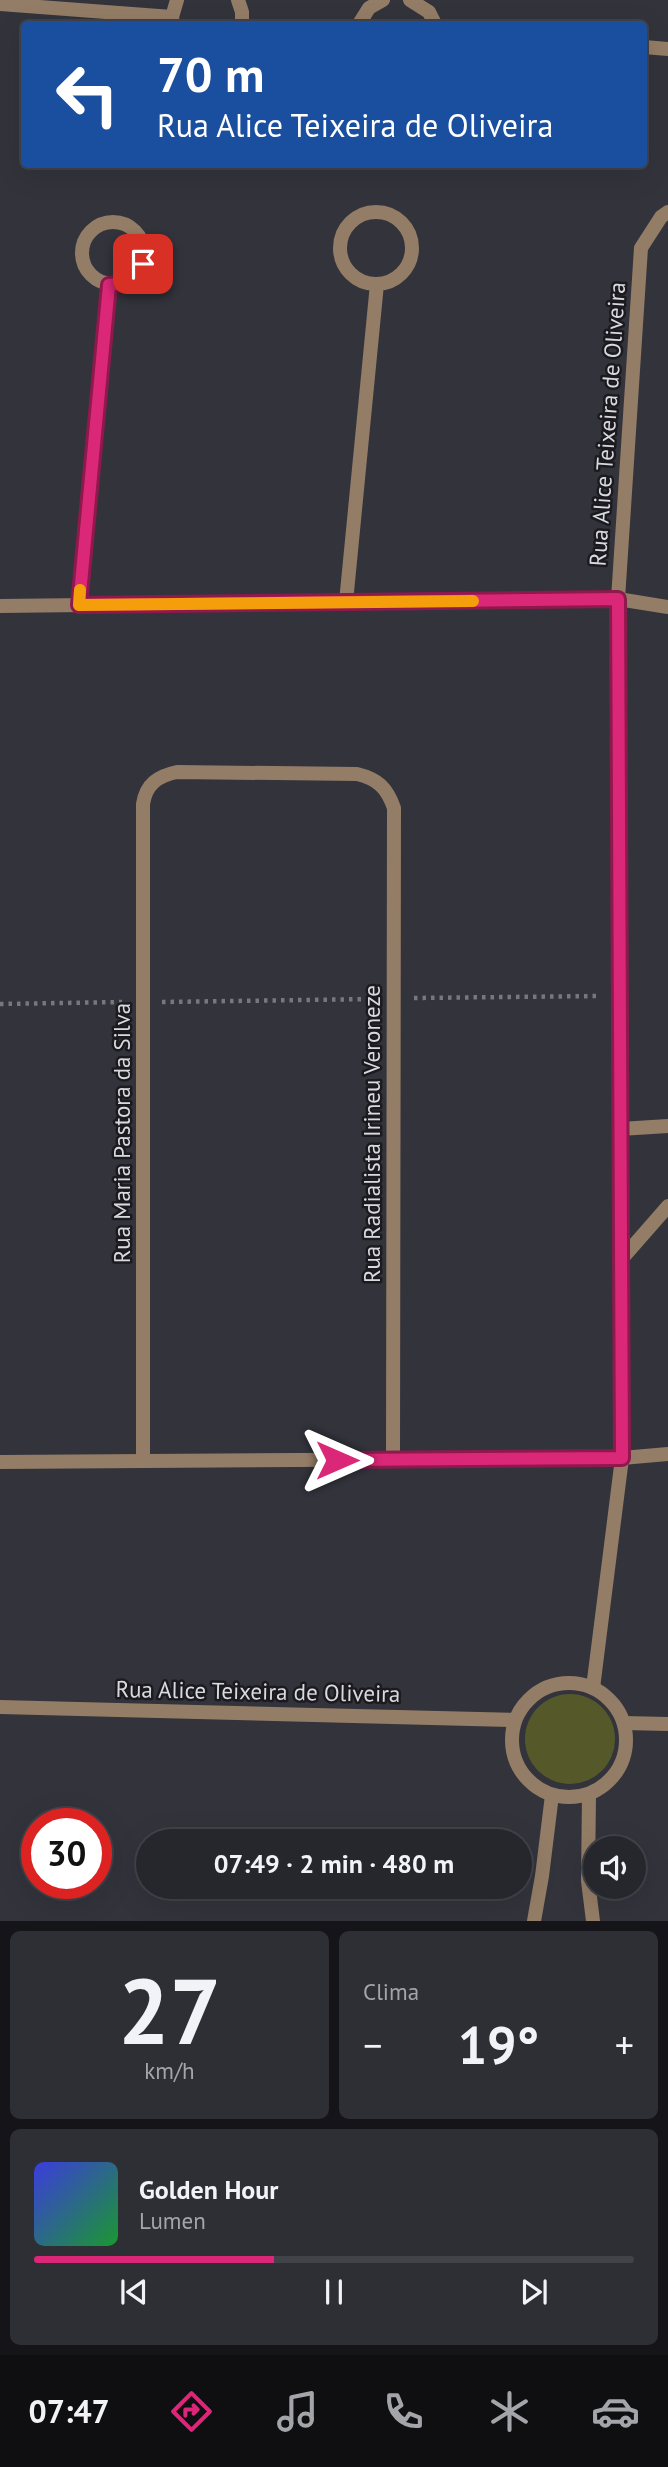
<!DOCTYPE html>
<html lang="pt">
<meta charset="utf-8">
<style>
:root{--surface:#26262d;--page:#2e2e35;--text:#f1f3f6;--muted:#a4a5aa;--line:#424349;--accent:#db2777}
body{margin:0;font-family:"PT Sans",sans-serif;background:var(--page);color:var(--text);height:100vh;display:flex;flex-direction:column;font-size:26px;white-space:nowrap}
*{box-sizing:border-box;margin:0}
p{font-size:23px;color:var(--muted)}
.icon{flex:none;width:38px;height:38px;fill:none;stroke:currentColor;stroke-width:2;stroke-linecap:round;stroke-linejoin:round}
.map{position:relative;height:1921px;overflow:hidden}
.drawer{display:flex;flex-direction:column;gap:10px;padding:10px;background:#151519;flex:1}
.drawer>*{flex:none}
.banner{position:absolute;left:21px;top:21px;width:626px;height:147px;border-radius:7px;box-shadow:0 7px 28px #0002,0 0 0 2px var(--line);background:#1a4fa0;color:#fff;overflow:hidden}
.tools{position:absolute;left:583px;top:1836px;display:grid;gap:14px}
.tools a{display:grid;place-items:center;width:63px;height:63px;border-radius:50%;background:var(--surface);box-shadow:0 7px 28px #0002,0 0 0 2px var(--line);font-size:35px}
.speed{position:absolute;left:21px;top:1808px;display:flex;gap:14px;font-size:35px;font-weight:700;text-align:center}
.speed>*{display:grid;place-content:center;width:91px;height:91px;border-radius:50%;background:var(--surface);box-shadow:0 7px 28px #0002,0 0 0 2px var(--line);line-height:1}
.speed .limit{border:10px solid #d22;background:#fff;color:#111}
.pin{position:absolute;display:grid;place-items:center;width:60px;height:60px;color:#fff;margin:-30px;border-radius:14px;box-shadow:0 4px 10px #0006}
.me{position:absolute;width:77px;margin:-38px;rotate:90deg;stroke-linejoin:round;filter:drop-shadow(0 0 5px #0008)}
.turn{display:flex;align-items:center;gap:24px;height:147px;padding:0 21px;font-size:32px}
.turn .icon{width:91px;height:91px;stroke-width:2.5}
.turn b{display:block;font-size:49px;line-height:60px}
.big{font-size:52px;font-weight:600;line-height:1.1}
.drawer .tile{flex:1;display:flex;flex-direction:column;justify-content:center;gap:10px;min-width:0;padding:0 24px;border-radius:10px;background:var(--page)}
.drawer .dial{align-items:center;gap:0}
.dial b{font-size:91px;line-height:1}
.song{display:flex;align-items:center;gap:21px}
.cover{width:84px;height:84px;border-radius:10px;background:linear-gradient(135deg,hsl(240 70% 55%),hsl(130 70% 35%))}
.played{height:7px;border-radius:4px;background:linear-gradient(90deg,var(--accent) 40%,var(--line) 40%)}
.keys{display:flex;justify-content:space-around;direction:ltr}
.heat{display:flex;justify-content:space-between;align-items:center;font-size:38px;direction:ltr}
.drawer .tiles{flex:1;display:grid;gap:10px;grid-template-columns:1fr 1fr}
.tile:last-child{grid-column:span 2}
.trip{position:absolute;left:136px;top:1829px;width:396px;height:70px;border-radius:35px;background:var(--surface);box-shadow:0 7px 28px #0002,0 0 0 2px var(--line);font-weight:600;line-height:70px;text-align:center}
.dock{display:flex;height:112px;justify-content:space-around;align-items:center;background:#0f0f12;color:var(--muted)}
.dock .icon{width:49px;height:49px}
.dock .current{color:var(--accent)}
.dock b{font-size:32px;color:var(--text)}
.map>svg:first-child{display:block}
</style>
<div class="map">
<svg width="668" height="1921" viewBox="0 0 668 1921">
<rect width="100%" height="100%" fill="#33333c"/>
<!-- green -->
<circle fill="#55592a" cx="570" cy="1739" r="45"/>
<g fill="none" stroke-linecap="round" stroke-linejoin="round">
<!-- path -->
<g stroke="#77777f" stroke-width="4.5" stroke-dasharray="3.5 5" stroke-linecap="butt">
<path d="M414,998L601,996"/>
<path d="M162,1002L374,999"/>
<path d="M0,1004L122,1002"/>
</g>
<!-- street -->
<g stroke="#947d66" stroke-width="14">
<path d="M238,0L242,12V24"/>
<path d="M410,0L429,12L435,24"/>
<path d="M0,4L172,17"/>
<path d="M173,24L172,17L177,0"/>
<path d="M359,24L369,8L383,0"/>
<path d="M644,47L668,49"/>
<circle cx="376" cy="248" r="36"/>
<circle cx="113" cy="253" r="31"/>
<path d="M346,602L377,284"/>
<path d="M79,605L109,285"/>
<path d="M0,606L618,599L668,607"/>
<path d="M620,1129L668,1126"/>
<path d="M620,1261L668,1206"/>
<path d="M143,1461V804C146,784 158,776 177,772L357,774C378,779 387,788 394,808L393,1459"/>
<path d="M0,1462L622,1458L668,1454"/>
<circle cx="569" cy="1740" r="57"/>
<path d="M593,1688L622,1458L618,599L641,248L661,217L668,212"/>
<path d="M0,1707L515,1720"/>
<path d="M624,1723L668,1724"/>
<path d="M589,1794L588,1881L593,1921"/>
<path d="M534,1921L542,1876L552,1795"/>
</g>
</g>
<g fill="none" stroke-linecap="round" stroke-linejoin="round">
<defs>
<path id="route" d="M143,264C135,278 125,284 109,285L79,605L618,599L622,1458L337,1460"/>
</defs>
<!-- route casing -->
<use href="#route" stroke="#8e194d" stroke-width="18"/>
<!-- route -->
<use href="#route" stroke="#db2777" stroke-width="12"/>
<!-- slow -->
<path stroke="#f59e0b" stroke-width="12" d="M80,590L79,605L473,601"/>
</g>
<g text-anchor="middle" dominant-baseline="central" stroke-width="5" stroke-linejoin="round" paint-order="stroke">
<!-- street labels -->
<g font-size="23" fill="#d9d9df" stroke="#1b1b1f">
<text transform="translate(607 424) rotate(-86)">Rua Alice Teixeira de Oliveira</text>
<text transform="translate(121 1133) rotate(-90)">Rua Maria Pastora da Silva</text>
<text transform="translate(371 1134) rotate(-90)">Rua Radialista Irineu Veroneze</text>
<text transform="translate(258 1691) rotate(1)">Rua Alice Teixeira de Oliveira</text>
</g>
</g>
</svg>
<div class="tools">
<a><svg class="icon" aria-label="sound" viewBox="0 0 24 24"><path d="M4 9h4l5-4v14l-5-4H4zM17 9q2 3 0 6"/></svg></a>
</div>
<div class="speed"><div class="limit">30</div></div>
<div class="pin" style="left:143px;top:264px;background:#d93025"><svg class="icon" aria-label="arrive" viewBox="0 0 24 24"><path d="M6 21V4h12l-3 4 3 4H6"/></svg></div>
<svg class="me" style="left:337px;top:1460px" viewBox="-20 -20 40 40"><path d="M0-17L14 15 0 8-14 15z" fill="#db2777" stroke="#fff" stroke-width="4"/></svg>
<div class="trip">07:49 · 2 min · 480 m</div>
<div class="banner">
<div class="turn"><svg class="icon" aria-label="left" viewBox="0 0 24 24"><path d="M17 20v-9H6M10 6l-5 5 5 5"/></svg><div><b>70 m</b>Rua Alice Teixeira de Oliveira</div></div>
</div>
</div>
<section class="drawer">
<div class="tiles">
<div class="tile dial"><b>27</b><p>km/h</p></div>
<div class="tile"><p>Clima</p>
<div class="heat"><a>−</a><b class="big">19°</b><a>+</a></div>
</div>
<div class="tile">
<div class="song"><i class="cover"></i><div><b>Golden Hour</b><p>Lumen</p></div></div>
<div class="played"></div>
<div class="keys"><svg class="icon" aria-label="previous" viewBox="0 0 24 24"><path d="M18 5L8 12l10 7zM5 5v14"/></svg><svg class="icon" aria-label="pause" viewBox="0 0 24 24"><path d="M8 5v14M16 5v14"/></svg><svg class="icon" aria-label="next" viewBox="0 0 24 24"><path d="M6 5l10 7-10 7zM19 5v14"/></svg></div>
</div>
</div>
</section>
<nav class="dock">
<b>07:47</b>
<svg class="icon current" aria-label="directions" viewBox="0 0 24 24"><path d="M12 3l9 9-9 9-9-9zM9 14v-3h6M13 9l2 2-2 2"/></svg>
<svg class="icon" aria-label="music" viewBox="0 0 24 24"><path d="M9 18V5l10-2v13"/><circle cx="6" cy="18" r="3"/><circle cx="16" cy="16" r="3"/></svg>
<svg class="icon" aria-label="phone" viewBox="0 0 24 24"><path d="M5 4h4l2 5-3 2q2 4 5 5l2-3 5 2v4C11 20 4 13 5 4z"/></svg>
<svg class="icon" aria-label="climate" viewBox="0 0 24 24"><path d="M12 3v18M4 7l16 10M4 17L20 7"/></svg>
<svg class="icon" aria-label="car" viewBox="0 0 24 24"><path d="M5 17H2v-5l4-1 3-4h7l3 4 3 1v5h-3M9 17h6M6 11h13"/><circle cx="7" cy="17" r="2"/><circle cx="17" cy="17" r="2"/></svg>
</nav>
